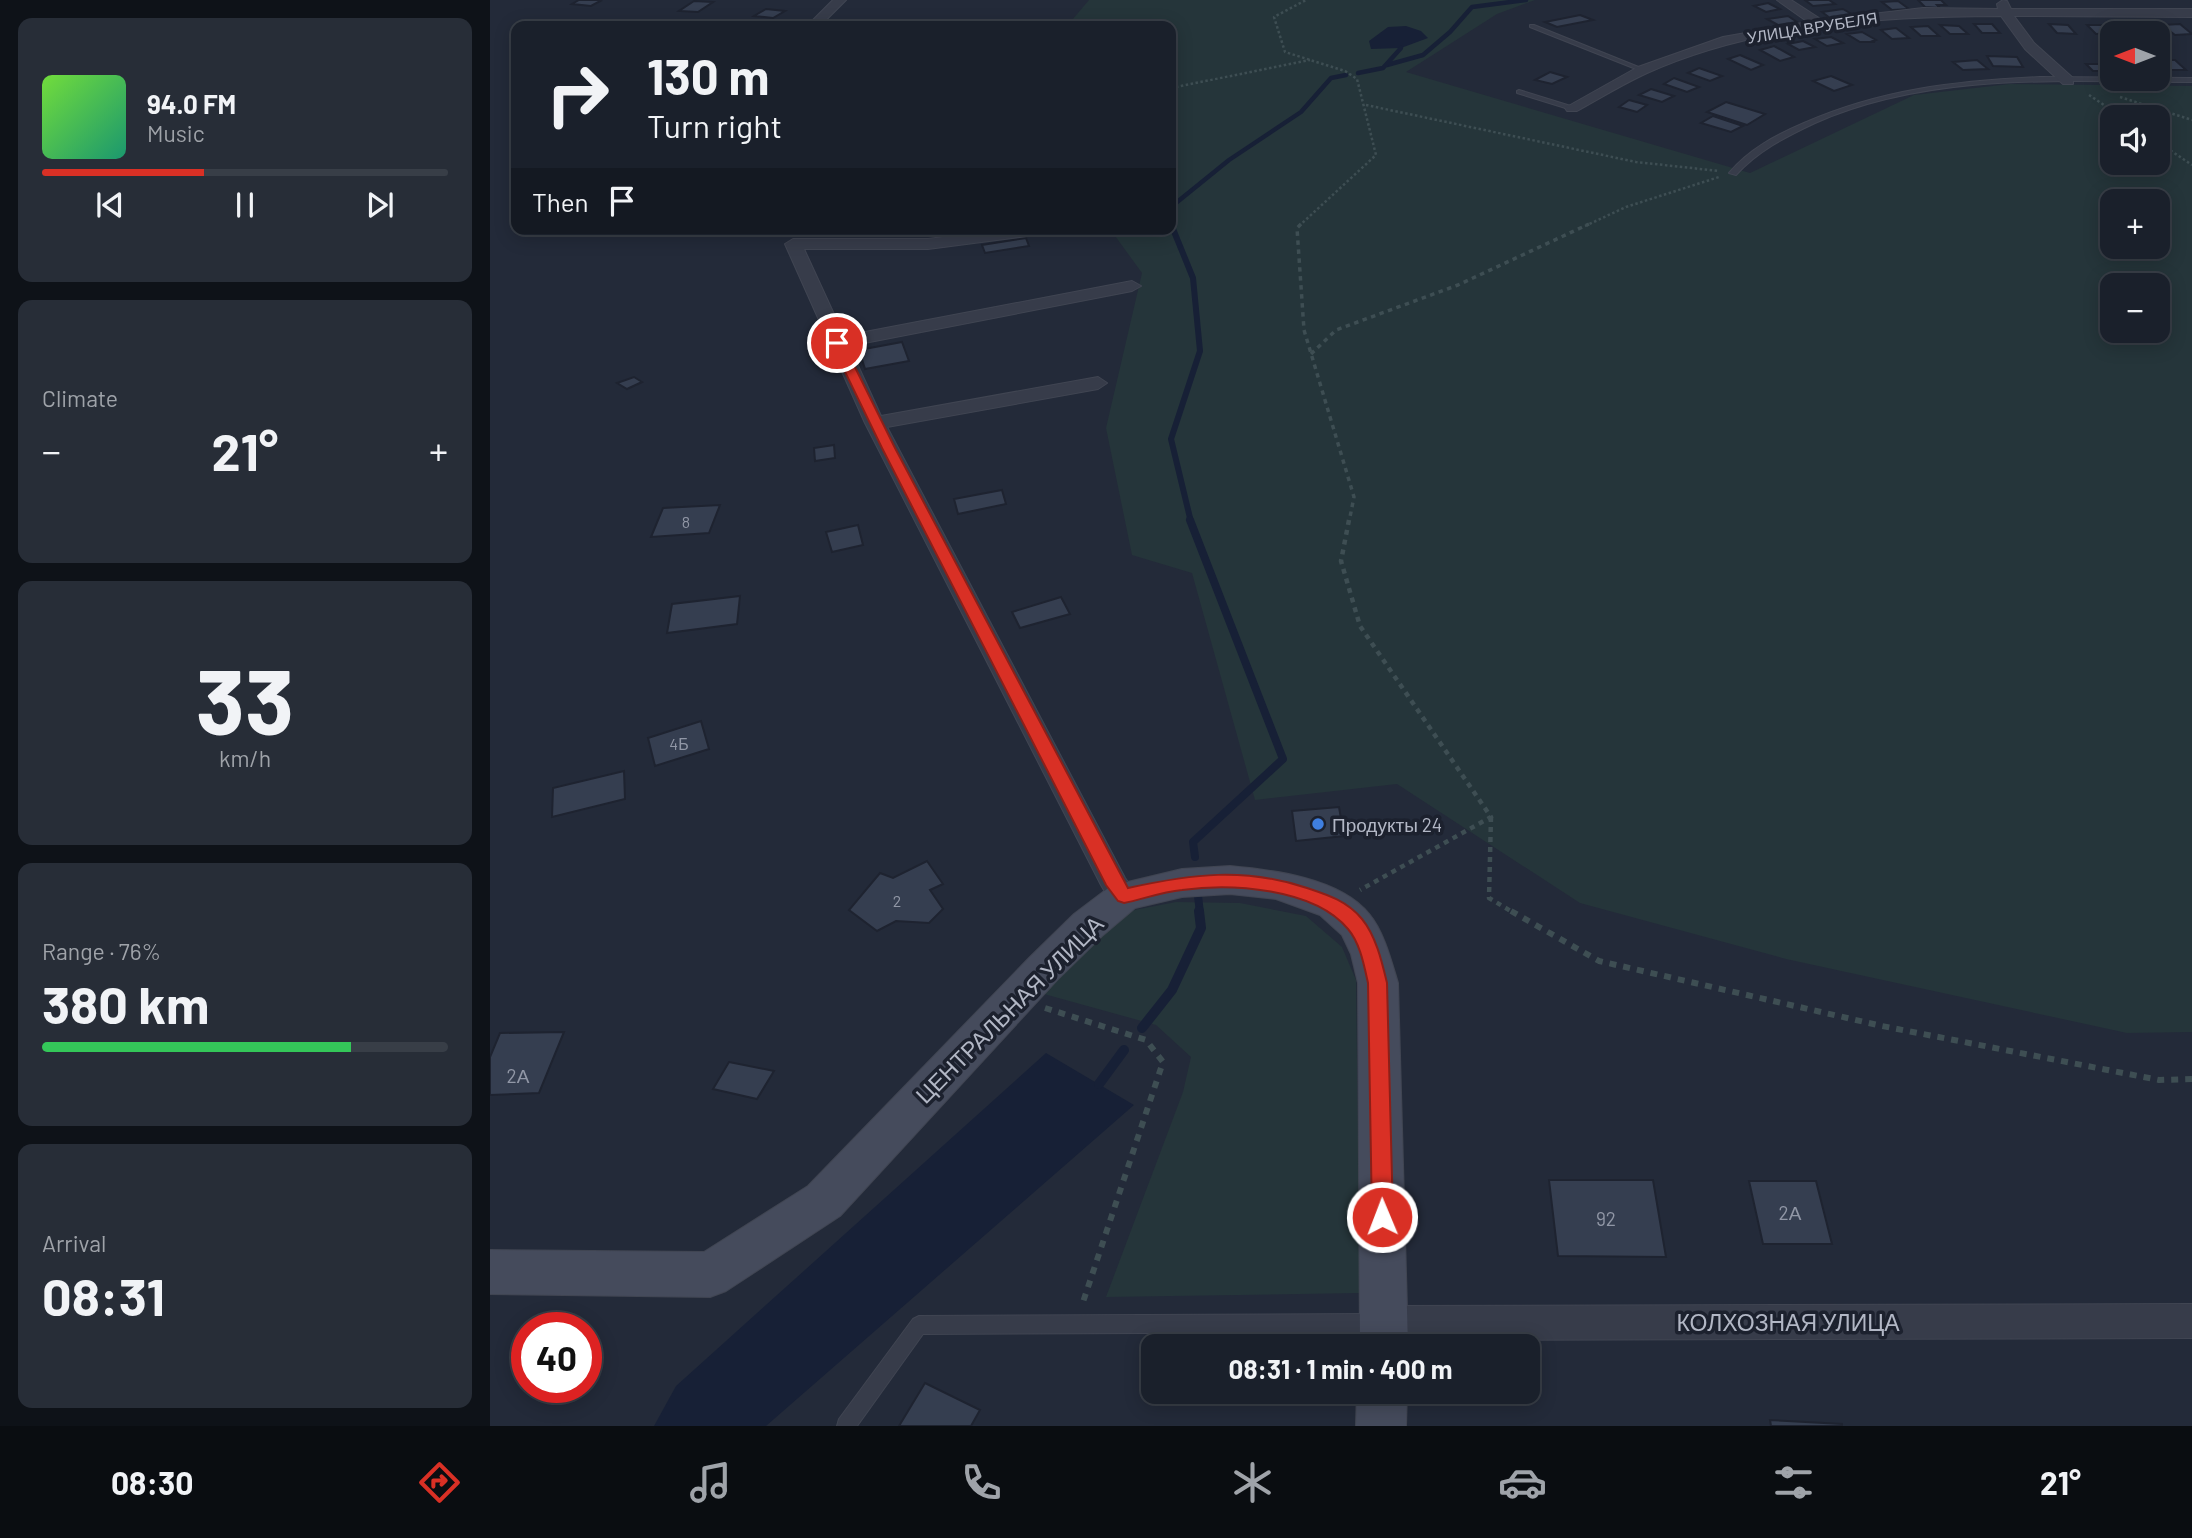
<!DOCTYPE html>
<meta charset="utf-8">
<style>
:root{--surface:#1a202b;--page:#272d37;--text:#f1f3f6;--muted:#9fa3a9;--line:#383e47;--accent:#d93025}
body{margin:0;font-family:Barlow,sans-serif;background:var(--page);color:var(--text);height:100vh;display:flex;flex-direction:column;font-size:26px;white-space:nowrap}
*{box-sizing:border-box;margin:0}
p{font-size:23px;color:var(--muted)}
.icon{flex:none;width:38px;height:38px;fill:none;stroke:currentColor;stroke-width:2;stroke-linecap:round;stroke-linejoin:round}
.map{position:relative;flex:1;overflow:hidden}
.details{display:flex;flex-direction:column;gap:18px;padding:18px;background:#0e1218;width:490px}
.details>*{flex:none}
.banner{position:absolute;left:21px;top:21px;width:665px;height:214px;border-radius:14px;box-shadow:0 4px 18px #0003,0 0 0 2px var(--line);background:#1a202b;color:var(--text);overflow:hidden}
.needle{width:46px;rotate:270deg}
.buttons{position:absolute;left:1610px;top:21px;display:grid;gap:14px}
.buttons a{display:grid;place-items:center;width:70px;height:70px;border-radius:14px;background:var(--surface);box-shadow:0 4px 18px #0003,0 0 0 2px var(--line);font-size:35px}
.speed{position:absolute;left:21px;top:1312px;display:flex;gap:14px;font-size:35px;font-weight:700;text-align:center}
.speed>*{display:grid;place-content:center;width:91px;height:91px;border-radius:50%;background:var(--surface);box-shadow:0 4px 18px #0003,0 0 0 2px var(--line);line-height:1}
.speed .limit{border:10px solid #d22;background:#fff;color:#111}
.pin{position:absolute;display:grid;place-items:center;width:60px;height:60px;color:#fff;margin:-30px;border:4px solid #fff;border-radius:50%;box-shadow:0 2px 7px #0007}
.me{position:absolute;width:77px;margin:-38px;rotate:359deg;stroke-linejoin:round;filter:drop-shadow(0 0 5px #0008)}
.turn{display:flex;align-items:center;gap:24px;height:147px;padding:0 21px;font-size:32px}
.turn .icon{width:91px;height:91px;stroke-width:2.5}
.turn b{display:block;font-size:49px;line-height:60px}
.then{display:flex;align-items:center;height:66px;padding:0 21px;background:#0003;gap:14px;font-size:26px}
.big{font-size:52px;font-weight:700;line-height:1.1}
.details .widget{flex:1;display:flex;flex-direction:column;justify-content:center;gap:10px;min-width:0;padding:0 24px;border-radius:14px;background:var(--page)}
.details .dial{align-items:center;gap:0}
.dial b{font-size:91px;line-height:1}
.song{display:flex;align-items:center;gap:21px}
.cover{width:84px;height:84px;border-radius:10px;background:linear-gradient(135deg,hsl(100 70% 55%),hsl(160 70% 35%))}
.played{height:7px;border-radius:4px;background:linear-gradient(90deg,var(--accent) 40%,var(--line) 40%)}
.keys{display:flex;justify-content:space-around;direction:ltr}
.heat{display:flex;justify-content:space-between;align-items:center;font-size:38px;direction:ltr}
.charge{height:10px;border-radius:5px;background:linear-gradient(90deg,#34c759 76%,var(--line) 0)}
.trip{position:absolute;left:651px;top:1334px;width:399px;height:70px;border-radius:14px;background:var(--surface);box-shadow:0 4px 18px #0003,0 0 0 2px var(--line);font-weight:700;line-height:70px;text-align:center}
.tab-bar{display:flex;height:112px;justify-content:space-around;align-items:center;background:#0a0d11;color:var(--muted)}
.tab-bar .icon{width:49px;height:49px}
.tab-bar .selected{color:var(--accent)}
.tab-bar b{font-size:32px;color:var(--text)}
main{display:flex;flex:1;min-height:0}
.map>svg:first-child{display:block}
</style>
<main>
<section class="details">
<div class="widget">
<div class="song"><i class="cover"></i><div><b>94.0 FM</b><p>Music</p></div></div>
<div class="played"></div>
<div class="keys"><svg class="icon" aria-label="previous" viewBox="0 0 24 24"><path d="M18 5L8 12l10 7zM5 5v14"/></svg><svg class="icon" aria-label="pause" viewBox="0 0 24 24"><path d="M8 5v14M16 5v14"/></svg><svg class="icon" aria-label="next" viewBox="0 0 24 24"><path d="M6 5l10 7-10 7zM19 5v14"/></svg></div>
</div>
<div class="widget"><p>Climate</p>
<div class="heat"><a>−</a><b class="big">21°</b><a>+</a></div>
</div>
<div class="widget dial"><b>33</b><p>km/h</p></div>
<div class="widget"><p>Range · 76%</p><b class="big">380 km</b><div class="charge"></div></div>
<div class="widget"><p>Arrival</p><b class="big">08:31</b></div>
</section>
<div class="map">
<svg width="1702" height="1426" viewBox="0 0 1702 1426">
<rect width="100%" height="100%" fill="#232a39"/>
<!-- green -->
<g fill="#25353a" fill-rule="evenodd">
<path d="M599,0H1045L1007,14L916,72L1260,173L1424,95L1520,84L1702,86V1032L1637,1033L1296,959L1090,903L907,784L765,800L702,573L642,555L616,428L652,273L620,229H681V26H577ZM1622,117H1668V163H1622ZM1622,201H1668V247H1622ZM1622,285H1668V331H1622Z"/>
<path d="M686,902L750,903L816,916L852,947L866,980L870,1293L616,1297L693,1092L701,1057L666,1025L554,994L634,912Z"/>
</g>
<!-- water -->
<g fill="#172036">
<path d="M916,26L931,31L938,38L911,48L881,49L879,41L898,27Z"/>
<path d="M556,1053L644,1105L276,1426H164L186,1386Z"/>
</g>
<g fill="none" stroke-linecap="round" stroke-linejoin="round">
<!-- stream-far3 -->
<g stroke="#172036" stroke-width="4.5">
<path d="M897,65L933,55L960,32L982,7L1036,0"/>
<path d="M868,73L893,68L911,48"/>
<path d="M681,207L739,160L811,112L841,78L856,75"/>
<path d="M681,223L682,226"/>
</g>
<!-- stream-far2 -->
<path stroke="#172036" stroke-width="6" d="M681,224L703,278L710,351L681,439L701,522"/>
<!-- stream-far1 -->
<g stroke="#172036" stroke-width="8">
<path d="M700,520L793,759L703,842L705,857"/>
<path d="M708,896L710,913"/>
</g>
<!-- stream -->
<g stroke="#172036" stroke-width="10">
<path d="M652,1028L682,990L711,928L709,911"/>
<path d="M609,1084L634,1050"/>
</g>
</g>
<!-- building -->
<g fill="#353e50" stroke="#1e2330" stroke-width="2">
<path d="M89,0H112L101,6L82,4Z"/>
<path d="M1315,0H1339L1345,4L1323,6Z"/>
<path d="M1428,0H1451L1456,5H1447L1450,8L1435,7Z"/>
<path d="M204,1L223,2L208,12L189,11Z"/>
<path d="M1408,1L1419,9L1402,10L1392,2Z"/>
<path d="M1278,3L1290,9L1276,12L1264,6Z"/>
<path d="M276,9L295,11L283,18L264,16Z"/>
<path d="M1353,9L1363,15L1340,18L1332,12Z"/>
<path d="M1090,15L1103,20L1067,27L1055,22Z"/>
<path d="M1298,16L1307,22L1288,25L1277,19Z"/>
<path d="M415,21L440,23L436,26H410Z"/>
<path d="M1484,24H1502L1510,33H1492Z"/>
<path d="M1559,24L1578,25L1586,34L1567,33Z"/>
<path d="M1690,24L1702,34L1685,35L1672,25Z"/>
<path d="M1450,25L1469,26L1478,34H1460Z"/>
<path d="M1597,25H1615L1624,33L1606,34Z"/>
<path d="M1637,25H1654L1663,33H1645Z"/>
<path d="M1438,26L1449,36H1431L1421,27Z"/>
<path d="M1406,28L1419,38L1402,39L1391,30Z"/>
<path d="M1372,32L1386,40L1383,41L1385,42H1370L1357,34Z"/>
<path d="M1341,37L1353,43L1337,46L1325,39Z"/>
<path d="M1313,41L1325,47L1309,50L1298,44Z"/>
<path d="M1284,46L1304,57L1290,61L1270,50Z"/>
<path d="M1250,55L1273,65L1261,70L1238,59Z"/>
<path d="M1497,56L1527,57L1533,67L1503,66Z"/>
<path d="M1487,60L1498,69L1473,70L1463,62Z"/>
<path d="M1668,60H1685L1696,70H1676Z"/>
<path d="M1596,64H1615L1622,71H1603Z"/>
<path d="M1209,68L1232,76L1220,81L1198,73Z"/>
<path d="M1060,72L1077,77L1062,84L1045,80Z"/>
<path d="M1341,76L1362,85L1344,91L1323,81Z"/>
<path d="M1184,78L1209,87L1197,92L1174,84Z"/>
<path d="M1161,89L1184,96L1172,102L1149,95Z"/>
<path d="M1139,100L1157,105L1147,112L1129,107Z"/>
<path d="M1236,102L1275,114L1257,125L1217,112Z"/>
<path d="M1223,116L1253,126L1241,132L1211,123Z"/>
<path d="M536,238L539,246L495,253L492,245Z"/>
<path d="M412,342L419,361L375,369L369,350Z"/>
<path d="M144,377L152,382L137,389L127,383Z"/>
<path d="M344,445L345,458L325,461L324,448Z"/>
<path d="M512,490L516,504L468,514L464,499Z"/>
<path d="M230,505L219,533L161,537L173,508Z"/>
<path d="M368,525L373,545L342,552L336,532Z"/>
<path d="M250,596L247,624L177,633L182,604Z"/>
<path d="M571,597L580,614L530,628L522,612Z"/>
<path d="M211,721L219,749L165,766L158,738Z"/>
<path d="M134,771L135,799L62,817L63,788Z"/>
<path d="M849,807L854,836L806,841L802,811Z"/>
<path d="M437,861L453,884L440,890L453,909L439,923L406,921L387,931L359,910L390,873L403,878Z"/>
<path d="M74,1032L49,1093L0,1095V1057L10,1033Z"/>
<path d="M239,1062L284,1071L267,1099L223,1089Z"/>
<path d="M1059,1180H1163L1176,1257L1068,1256Z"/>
<path d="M1259,1181H1326L1342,1244H1273Z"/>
<path d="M435,1383L490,1410L481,1426H409Z"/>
<path d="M1280,1420L1352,1424V1426H1281Z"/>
</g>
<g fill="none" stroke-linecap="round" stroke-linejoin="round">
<defs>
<g id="lane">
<path d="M1040,25H1044L1156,70L1151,71L1040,27Z"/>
<path d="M1550,77L1702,78V82C1576,82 1443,71 1325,123C1295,137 1268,151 1246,175L1239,173C1259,149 1286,135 1314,123C1392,89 1466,81 1550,77Z"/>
<path d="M1029,90L1084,107L1086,108L1082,110L1027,93V91Z"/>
<path d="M884,1314L890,1317L893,1323L890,1329L884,1332L433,1334L367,1426H347L349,1419L423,1319L429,1316Z"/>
</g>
<g id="street">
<path d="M343,0H356L330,26H317Z"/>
<path d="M1287,0H1301L1332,20L1433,8L1508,9L1507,4L1513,0L1517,1L1521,9H1702V17L1524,16L1544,43L1583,78V84H1573L1535,49L1511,16C1394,16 1266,24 1157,73C1133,84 1110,98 1087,111H1077L1075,108L1148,67L1233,37L1318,22Z"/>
<path d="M514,229H561L553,234L438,249H314L354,336L642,281L651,286L642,291L359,346L391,416L608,377L617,383L608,389L397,427L635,878L648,896L644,904C627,909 619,900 611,885L375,423L295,244L303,239H438Z"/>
<path d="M1702,1304V1338L895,1340L883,1335L877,1323L883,1311L895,1306Z"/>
</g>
<g id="secondary">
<path d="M740,866C783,870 850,878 879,914C894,932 901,960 908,983L918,1346H870L868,983L861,954L852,935L830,915L786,899L740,894L692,897L645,908L612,936L567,980L350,1216L236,1291L220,1297L0,1294V1250L214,1252L318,1186L539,958L584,914L621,886L692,869Z"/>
<path d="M867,1391H917L916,1426H866Z"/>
</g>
</defs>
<!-- lane casing -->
<use href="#lane" stroke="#404552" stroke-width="2"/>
<!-- street casing -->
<use href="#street" stroke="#404552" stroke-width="2"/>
<!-- secondary casing -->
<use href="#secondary" stroke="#404552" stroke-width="2"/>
<!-- path-far3 -->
<g stroke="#3e4e53" stroke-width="2.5" stroke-dasharray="2.5 2.5" stroke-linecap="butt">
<path d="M681,88L820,60"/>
<path d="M1599,95L1632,117"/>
<path d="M1630,97L1702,120"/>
<path d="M876,105L1146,162L1229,171"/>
<path d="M1668,142L1702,165"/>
<path d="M809,226L886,155L867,79L855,71L795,52L784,17L816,0"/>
<path d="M1095,226L1136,207L1229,177"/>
</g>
<!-- path-far2 -->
<g stroke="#3e4e53" stroke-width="3.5" stroke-dasharray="4.5 4.5" stroke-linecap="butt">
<path d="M811,224L807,228L814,330L864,497L859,522"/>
<path d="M821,354L846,330L968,285L1099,224"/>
</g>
<!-- path-far1 -->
<g stroke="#3e4e53" stroke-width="4.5" stroke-dasharray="5 5" stroke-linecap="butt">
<path d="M859,520L851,561L870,626L1001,817L870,890"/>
<path d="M1001,817L999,898L1024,913"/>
</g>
<!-- path -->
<g stroke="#3e4e53" stroke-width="6" stroke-dasharray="7 7" stroke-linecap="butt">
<path d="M1021,911L1109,961L1392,1026L1669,1080L1702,1079"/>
<path d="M555,1008L656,1040L673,1062L593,1302"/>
</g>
<!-- lane -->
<use href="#lane" fill="#373c4a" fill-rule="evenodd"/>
<!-- street -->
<use href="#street" fill="#373c4a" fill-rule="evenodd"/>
<!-- secondary -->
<use href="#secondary" fill="#454b5c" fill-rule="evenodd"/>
</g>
<!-- route -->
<path fill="#d93025" stroke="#8d1f18" stroke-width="2" d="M343,341L353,343L405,448L638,888C702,874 754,867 817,888C838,895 857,901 872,919C886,936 892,962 897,983L903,1217L900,1225L892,1228L885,1225L882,1217L878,983C874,965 870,943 858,929C824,888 741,883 692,890C672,892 653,899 634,903L628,901L616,885L392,448L341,343Z"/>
<!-- markers -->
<circle fill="#3f7fe0" stroke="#1c212e" stroke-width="2.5" cx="828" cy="824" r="7"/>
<g text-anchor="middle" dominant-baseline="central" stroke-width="7" stroke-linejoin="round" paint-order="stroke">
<!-- far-street labels -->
<g font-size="16" fill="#b2b7c5" stroke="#1c212e">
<text transform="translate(1322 27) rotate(-9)">УЛИЦА ВРУБЕЛЯ</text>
</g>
<!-- number labels -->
<g font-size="16" fill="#9197a6">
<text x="196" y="521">8</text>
<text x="189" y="743">4Б</text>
<text x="407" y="900">2</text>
</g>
<!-- poi labels -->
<g font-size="19" fill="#b2b7c5" stroke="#1c212e" text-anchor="start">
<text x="842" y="824">Продукты 24</text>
</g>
<!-- near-number labels -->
<g font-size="19" fill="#9197a6">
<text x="28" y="1075">2А</text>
<text x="1300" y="1212">2А</text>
<text x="1116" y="1218">92</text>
</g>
<!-- near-street labels -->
<g font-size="23" fill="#b2b7c5" stroke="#1c212e">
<text transform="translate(519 1009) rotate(-45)">ЦЕНТРАЛЬНАЯ УЛИЦА</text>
<text x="1298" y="1322">КОЛХОЗНАЯ УЛИЦА</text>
</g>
</g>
</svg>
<div class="buttons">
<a><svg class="needle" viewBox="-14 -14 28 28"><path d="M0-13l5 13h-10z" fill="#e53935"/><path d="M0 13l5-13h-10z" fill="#9fa3a9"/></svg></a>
<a><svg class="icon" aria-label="sound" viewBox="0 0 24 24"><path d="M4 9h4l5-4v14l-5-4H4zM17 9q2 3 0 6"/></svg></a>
<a>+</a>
<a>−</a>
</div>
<div class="speed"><div class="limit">40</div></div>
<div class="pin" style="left:347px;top:343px;background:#d93025"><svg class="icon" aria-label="arrive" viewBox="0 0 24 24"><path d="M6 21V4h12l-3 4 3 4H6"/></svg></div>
<svg class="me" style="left:892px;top:1217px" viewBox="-20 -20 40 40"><circle r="17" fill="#d93025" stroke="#fff" stroke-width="3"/><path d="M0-11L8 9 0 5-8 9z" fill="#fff"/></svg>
<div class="trip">08:31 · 1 min · 400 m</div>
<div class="banner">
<div class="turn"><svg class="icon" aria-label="right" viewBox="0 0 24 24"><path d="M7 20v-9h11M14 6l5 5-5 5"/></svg><div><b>130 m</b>Turn right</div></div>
<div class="then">Then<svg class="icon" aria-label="arrive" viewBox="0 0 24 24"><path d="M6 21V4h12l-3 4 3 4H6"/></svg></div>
</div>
</div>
</main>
<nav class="tab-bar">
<b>08:30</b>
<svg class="icon selected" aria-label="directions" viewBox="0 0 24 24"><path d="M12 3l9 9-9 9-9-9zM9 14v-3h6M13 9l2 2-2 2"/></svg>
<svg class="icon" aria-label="music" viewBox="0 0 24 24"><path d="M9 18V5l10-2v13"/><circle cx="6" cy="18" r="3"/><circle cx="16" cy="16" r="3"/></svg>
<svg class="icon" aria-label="phone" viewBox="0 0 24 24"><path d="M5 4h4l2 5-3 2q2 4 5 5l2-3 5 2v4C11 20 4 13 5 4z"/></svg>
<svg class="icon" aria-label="climate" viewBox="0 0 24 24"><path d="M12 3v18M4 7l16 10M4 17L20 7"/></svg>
<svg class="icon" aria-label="car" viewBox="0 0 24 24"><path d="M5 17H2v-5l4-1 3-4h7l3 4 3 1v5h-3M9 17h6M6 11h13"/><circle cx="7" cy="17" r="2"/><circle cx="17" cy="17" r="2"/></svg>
<svg class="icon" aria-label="filters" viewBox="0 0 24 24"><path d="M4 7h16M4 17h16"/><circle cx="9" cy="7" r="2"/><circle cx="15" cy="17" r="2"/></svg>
<b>21°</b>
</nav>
